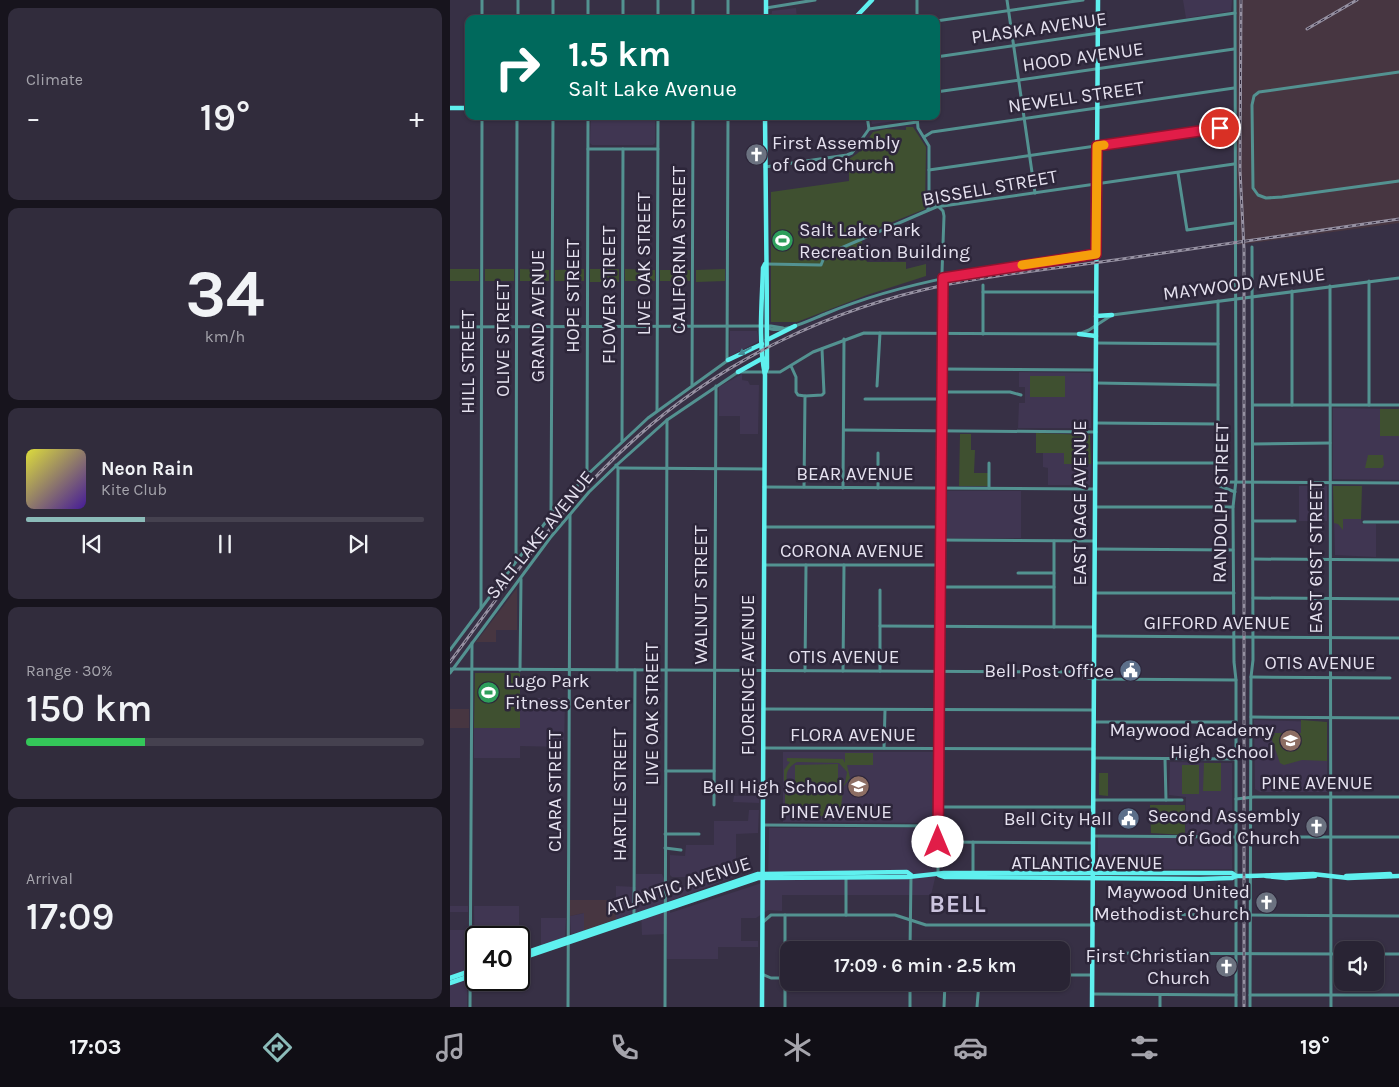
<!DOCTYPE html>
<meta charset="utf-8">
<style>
:root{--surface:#292434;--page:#312c3c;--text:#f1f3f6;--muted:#a5a4ac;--line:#45414f;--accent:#8bbbb9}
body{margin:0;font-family:Karla,sans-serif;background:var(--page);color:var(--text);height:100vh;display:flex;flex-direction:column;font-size:19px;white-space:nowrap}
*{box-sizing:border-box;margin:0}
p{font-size:16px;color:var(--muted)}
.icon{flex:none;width:28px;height:28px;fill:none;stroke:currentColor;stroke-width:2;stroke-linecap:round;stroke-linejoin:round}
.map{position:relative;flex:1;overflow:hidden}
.drawer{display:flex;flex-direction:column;gap:8px;padding:8px;background:#17141d;width:450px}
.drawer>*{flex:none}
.banner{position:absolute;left:15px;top:15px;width:475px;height:105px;border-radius:10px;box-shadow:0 1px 4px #0004,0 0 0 1px var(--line);background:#00695c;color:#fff;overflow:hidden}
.controls{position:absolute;left:884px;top:941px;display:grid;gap:10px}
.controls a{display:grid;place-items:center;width:50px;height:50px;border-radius:10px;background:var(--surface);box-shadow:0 1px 4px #0004,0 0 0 1px var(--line);font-size:25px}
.speed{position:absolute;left:15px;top:926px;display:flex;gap:10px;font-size:25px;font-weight:700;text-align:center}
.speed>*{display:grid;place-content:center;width:65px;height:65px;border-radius:50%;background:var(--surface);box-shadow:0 1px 4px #0004,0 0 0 1px var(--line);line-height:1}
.speed .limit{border:2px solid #111;border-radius:8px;background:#fff;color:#111}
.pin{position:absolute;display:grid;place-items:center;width:42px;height:42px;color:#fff;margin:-21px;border:2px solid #fff;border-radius:50%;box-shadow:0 1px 5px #0007}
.me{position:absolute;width:55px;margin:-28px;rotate:0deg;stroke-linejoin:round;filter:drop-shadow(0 0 4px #0008)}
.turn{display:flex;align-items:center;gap:18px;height:105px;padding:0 20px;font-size:22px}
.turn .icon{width:65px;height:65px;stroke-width:2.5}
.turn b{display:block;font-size:35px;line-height:42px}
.big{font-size:38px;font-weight:600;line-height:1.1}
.drawer .card{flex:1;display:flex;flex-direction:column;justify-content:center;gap:8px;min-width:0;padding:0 18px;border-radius:10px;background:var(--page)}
.drawer .dial{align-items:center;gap:0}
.dial b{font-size:65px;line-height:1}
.song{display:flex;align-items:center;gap:15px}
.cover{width:60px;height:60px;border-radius:8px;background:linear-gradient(135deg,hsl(60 70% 55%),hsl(260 70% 35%))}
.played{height:5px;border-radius:2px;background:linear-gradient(90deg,var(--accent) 30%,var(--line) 30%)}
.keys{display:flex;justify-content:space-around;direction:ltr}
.heat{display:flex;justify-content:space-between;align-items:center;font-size:28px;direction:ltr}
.charge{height:8px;border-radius:4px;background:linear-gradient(90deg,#34c759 30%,var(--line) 0)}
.trip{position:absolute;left:330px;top:941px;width:290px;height:50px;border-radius:10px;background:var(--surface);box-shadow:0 1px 4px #0004,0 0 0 1px var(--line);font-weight:600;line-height:50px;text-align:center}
.menu{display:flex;height:80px;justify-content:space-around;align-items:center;background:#100e15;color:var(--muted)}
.menu .icon{width:35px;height:35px}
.menu .selected{color:var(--accent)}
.menu b{font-size:22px;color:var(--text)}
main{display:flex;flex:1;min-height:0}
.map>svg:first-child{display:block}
</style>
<main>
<section class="drawer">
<div class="card"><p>Climate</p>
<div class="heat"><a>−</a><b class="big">19°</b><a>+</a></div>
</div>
<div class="card dial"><b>34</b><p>km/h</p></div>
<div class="card">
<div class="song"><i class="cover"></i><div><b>Neon Rain</b><p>Kite Club</p></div></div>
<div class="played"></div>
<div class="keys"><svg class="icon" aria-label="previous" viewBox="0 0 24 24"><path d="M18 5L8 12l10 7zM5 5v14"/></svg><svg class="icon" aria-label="pause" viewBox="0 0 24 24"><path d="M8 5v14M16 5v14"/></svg><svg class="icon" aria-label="next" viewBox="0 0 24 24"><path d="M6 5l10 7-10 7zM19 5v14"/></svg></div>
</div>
<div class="card"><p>Range · 30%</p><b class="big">150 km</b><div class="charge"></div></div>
<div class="card"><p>Arrival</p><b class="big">17:09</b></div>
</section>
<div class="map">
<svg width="949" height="1007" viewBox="0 0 949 1007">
<rect width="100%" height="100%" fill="#373045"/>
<!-- built -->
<g fill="#403652">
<path d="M733,0H782L781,11L736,18Z"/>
<path d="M346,8L347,19H321L322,11Z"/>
<path d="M141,116H205V143L203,145H142L140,143Z"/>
<path d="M420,116H464L462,119L422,124Z"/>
<path d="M280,331H307L309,341L280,356Z"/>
<path d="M569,372L641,373V428H568L569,403H575V387H569Z"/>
<path d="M292,374V380L298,381L300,385H309L308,434H290V416H269V387Z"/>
<path d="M883,408L949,409V480L883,479Z"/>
<path d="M593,453H615V464H641L640,485H598V468L593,467Z"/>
<rect x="849" y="486" width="28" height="35"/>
<rect x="493" y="491" width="78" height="47"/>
<path d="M884,519H911L912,524H926V557L885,555Z"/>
<path d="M70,698H115L114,747L70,746V758H24V728H70Z"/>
<path d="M804,720L877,722V792H810L805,789Z"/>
<path d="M333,752H486L485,823L333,822Z"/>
<path d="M720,762L782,763V834L735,835L736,797L719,795Z"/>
<path d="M305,784H309V803L283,802L284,796H305Z"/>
<path d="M299,810H309L308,833L286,834V876L220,901V913L318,881L319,828H486L487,870L481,895H332V911L318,910L306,918H291V941H308V947H268V959H217V934L192,935L191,911L166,919V886L186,887V874H212L217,886L237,887V877H222L220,875V855L235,856L236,845H264V821H298Z"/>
<path d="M648,838H782V869H650L648,867Z"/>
<rect x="0" y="906" width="18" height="6"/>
<path d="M24,906H69V953V938H26L25,966Z"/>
<path d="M134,913V931L121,934L120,916Z"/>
<path d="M91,918H116L115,937L91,945Z"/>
<path d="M0,930H18L17,1007H0Z"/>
</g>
<!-- industrial -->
<g fill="#473641">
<path d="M787,0H949V223L787,245Z"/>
<path d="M67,588V630H46V642H26Z"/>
<rect x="0" y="709" width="19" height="19"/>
<path d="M120,900H166V919L134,931V913L120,916Z"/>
</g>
<!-- green -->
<g fill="#3f5030" fill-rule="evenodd">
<path d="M456,127H463L476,147L475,209L430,227L411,239L417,262H456V269L476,264V276L417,295L347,322H321V192L399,181V159L408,153L423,132L436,129L456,130Z"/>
<rect x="0" y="269" width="29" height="12"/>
<rect x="35" y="269" width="29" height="12"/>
<path d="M70,269L99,270V281H70Z"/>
<path d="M134,269V281H105V270Z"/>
<rect x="140" y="269" width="29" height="13"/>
<path d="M175,269L205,270V281H175Z"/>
<path d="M275,269V281L246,282V270Z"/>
<rect x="210" y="270" width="30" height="11"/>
<rect x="580" y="376" width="35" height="21"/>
<rect x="930" y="409" width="19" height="27"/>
<path d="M586,433L640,435L641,464H614V453H586Z"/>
<path d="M510,434H521V450H525L524,473H538V486H509Z"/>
<path d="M918,455H933L934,465L932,468H915Z"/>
<path d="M883,486H912L911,519H893V530L888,524L884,523Z"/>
<path d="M25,673H70V728H24Z"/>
<path d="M851,720L877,722V761L852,760L834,765L830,763L821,737L825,735L824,733H851Z"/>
<path d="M395,753H423V765H397L400,778L390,791H393L390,815L387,818L335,812V792H345L334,781V770L340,762L337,761V758L393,759L395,763ZM347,762L389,763L397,772L395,783L385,790L347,789L388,788V764L345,765V788C332,782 335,768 347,762Z"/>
<path d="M754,763H771V791H753Z"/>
<rect x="732" y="765" width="17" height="29"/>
<path d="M649,773H658V796L649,795Z"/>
<path d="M700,805H735V835L701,833Z"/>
</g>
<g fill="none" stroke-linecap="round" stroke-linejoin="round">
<!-- minor -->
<g stroke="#539291" stroke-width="3">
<path d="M32,0V19"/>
<path d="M208,0V19"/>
<path d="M243,0V19"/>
<path d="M467,0V19"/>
<path d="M557,0L585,193"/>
<path d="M785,0L786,480L783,507L784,662L786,680V1007"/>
<path d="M316,8L365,0"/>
<path d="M68,19V0"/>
<path d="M103,19V0"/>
<path d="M138,19V0"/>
<path d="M173,19V0"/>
<path d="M278,19V0"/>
<path d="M486,21L633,0"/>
<path d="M486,57L785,13"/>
<path d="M949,72L809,92L804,96L802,105L803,188L808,195L816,198L832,197L949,181"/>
<path d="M486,92L784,49"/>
<path d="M417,116L419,129"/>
<path d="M467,116L468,128L479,146V197L493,211L494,216L491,301L488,874"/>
<path d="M474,137L482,132L784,88"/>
<path d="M138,149H208"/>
<path d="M315,167L397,155L402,153L419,129L467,122"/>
<path d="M479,170L784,126"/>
<path d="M728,173L737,230L784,223"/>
<path d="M478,210L479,196"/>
<path d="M316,264L371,265L375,255L486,207L784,164"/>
<path d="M533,285V334"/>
<path d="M880,286L881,1007"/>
<path d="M842,291V405"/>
<path d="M533,292H646"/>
<path d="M768,301V482"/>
<path d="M0,327L321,326L333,328"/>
<path d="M317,327C329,336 362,319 375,314C461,278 554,267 646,255"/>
<path d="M646,343L768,344"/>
<path d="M341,366L346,377V392L348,395L355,396L354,487"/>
<path d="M492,369L646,370"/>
<path d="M646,383L768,385"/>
<path d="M242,385L243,116"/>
<path d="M427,386L430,333"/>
<path d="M491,392H560L571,395"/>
<path d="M355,396L372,395L374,393L372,349"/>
<path d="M415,399H491"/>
<path d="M803,405H949"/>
<path d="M919,405V281"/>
<path d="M207,411L208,116"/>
<path d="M646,423L768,424"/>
<path d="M394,430L646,432"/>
<path d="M172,441L173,149"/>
<path d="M803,444L880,443"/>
<path d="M539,463V488"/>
<path d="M645,463H768"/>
<path d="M166,465L168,468L167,670"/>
<path d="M168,468L314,469"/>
<path d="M137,475L138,116"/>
<path d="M768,482L949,483"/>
<path d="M768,482L770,486L785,492"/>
<path d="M314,487L645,489"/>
<path d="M393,488L394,339"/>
<path d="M428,488V453"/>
<path d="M645,507H783"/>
<path d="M101,515L103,116"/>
<path d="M803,521H845"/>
<path d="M914,522H949"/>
<path d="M314,527H490"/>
<path d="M490,540L645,541"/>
<path d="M604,541V627"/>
<path d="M645,549L783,550"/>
<path d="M803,559L949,560"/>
<path d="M66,561L67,116"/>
<path d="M314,565H490"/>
<path d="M568,573H604"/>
<path d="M490,587H604"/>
<path d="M645,593H784"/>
<path d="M803,598L949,599"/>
<path d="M31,608L32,116"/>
<path d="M430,626L644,627"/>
<path d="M644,636L949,638"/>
<path d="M0,650L101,515L137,475L198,418L277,361L278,116"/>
<path d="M0,669L624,672L632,677L644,679L786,680"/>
<path d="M70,670L71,579"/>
<path d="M355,671L356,565"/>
<path d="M393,671L394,565"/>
<path d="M430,671V590"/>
<path d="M0,673L100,538L139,492L169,463L217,420L288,372H330L363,352L414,333L629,334L639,330L662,315L949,278"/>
<path d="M801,677L940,678"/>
<path d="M313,709L644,710"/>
<path d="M801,717L949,718"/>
<path d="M644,722H786"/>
<path d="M314,748L644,749"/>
<path d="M434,748L435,710"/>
<path d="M644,758L786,759"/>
<path d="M715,759L716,800"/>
<path d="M216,771H264"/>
<path d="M786,799L804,797H949"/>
<path d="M644,800H732"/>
<path d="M264,805L266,386"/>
<path d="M489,807H643"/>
<path d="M313,825L489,826"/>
<path d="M215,834H249"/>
<path d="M643,836L786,837"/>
<path d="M801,837H949"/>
<path d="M488,842L643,843"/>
<path d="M215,848L231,850"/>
<path d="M523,874V842"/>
<path d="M643,914L786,915"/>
<path d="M396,915V878"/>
<path d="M800,915L949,916"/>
<path d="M184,917L185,670"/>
<path d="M313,922L321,915H445L476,925H643"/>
<path d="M335,946L460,947"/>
<path d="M460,950L461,876"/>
<path d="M642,953L892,954"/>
<path d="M925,954H949"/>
<path d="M312,974L321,978H339"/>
<path d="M611,975H642"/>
<path d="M642,994L786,995"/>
<path d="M800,995H949"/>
<path d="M20,1007L22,643"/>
<path d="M118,1007L120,515"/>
<path d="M215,1007L217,420"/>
<path d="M335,1007V915"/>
<path d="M460,1007V982"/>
<path d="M494,1007L495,982"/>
<path d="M527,1007L529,982"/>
<path d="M710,1007V995"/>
<path d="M800,1007L801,677L803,660L802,247"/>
</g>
<!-- major -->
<g stroke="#5ff0ef" stroke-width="4.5">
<path d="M316,19V0"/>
<path d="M404,19L422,0"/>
<path d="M0,108H19"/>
<path d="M646,316L662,315"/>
<path d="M629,334L646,336"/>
<path d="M317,340L345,326"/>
<path d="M278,360L312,344"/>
<path d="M288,372L313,358"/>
<path d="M315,373L317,368C317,284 316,201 315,116"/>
<path d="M624,672L644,671"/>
<path d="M489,875L495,877L750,879L782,878L786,876"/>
<path d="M816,876L836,878L865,876"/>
<path d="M896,876L940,874L941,876"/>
<path d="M69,955L308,874L457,872L461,875"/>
<path d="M69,959L308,878L458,877L494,873H782L786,876H799L863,874L898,878L949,876"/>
<path d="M0,978L26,969"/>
<path d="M0,983L26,974"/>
<path d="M312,1007L315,375C308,341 312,302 313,268L315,264"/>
<path d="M642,1007L648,0"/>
</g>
<defs>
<g id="rail">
<path d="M791,0L790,170L794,249V1007"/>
<path d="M857,29L907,0"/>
<path d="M0,662C58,584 113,502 187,437C273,360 382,308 495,285C551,274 608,268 665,260C759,246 854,233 949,219"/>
</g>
</defs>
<!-- rail casing -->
<use href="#rail" stroke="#9691a2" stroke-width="3"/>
<!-- rail -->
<use href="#rail" stroke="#2d263a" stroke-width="1" stroke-dasharray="4" stroke-linecap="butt"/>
</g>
<!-- one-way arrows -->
<defs><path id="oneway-solid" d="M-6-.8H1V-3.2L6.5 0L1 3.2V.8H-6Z" transform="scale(1.25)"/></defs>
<use fill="#468b94" href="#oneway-solid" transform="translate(295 351) rotate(150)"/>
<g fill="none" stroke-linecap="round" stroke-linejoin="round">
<defs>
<path id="route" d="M488,842L493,278L646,254L647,146L770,128"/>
</defs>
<!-- route casing -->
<use href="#route" stroke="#92132f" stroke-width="12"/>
<!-- route -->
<use href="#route" stroke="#e11d48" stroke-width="9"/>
<!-- slow -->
<path stroke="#f59e0b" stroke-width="9" d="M572,265L646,254L647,146L654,145"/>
</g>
<!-- icons -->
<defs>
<symbol id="church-disc" viewBox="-11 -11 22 22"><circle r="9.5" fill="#6b7280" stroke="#2d263a"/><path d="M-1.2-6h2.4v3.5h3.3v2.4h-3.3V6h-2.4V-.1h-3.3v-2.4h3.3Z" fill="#fff"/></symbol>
<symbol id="stadium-disc" viewBox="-11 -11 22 22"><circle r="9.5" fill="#2e9e5b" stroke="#2d263a"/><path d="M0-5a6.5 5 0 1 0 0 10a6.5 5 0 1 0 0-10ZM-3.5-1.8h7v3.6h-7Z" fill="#fff"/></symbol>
<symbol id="civic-disc" viewBox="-11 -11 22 22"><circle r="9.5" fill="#5c6f8a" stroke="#2d263a"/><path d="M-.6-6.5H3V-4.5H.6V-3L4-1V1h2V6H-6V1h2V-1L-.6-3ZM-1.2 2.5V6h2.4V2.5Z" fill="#fff"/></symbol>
<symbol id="school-disc" viewBox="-11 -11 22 22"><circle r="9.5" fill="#8d6e63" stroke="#2d263a"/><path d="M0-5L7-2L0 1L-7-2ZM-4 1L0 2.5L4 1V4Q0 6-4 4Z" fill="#fff"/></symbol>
</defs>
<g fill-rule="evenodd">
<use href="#church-disc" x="294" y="142" width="25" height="25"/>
<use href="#stadium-disc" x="320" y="228" width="25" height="25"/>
<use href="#civic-disc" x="668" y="658" width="25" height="25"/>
<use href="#stadium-disc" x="26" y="680" width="25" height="25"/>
<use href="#school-disc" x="828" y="728" width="25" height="25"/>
<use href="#school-disc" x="396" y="774" width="25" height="25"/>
<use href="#civic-disc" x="666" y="806" width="25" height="25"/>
<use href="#church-disc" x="854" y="814" width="25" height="25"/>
<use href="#church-disc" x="804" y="890" width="25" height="25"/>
<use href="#church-disc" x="764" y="954" width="25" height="25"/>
</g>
<g text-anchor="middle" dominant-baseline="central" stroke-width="5" stroke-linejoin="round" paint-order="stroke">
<!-- street labels -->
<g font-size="19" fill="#e5e1ef" stroke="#2d263a">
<text transform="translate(589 28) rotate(-8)">PLASKA AVENUE</text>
<text transform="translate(633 57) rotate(-8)">HOOD AVENUE</text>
<text transform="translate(626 97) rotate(-8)">NEWELL STREET</text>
<text transform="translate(540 188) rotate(-10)">BISSELL STREET</text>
<text transform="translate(229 250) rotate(-90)">CALIFORNIA STREET</text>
<text transform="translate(194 264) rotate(-90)">LIVE OAK STREET</text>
<text transform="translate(794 284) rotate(-7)">MAYWOOD AVENUE</text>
<text transform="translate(159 295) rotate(-90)">FLOWER STREET</text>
<text transform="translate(123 296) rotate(-90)">HOPE STREET</text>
<text transform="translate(88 316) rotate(-90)">GRAND AVENUE</text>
<text transform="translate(53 339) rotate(-90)">OLIVE STREET</text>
<text transform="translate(18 362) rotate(-90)">HILL STREET</text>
<text x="405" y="474">BEAR AVENUE</text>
<text transform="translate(630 503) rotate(-90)">EAST GAGE AVENUE</text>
<text transform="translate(771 503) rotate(-89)">RANDOLPH STREET</text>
<text transform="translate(90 535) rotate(-51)">SALT LAKE AVENUE</text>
<text x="402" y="551">CORONA AVENUE</text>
<text transform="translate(866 557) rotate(-90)">EAST 61ST STREET</text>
<text transform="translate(251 595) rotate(-90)">WALNUT STREET</text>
<text x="767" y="623">GIFFORD AVENUE</text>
<text x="394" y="657">OTIS AVENUE</text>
<text x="870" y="663">OTIS AVENUE</text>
<text transform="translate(298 675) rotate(-90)">FLORENCE AVENUE</text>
<text transform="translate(202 714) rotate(-90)">LIVE OAK STREET</text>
<text x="403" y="735">FLORA AVENUE</text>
<text x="867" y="783">PINE AVENUE</text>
<text transform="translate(105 791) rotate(-90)">CLARA STREET</text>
<text transform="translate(170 795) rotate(-90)">HARTLE STREET</text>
<text x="386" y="812">PINE AVENUE</text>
<text x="637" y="863">ATLANTIC AVENUE</text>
<text transform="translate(228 886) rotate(-18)">ATLANTIC AVENUE</text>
</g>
<!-- poi labels -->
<g font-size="19" fill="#e5e1ef" stroke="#2d263a" text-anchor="end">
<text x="322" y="143" text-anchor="start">First Assembly<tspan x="322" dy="22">of God Church</tspan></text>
<text x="349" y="230" text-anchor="start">Salt Lake Park<tspan x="349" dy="22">Recreation Building</tspan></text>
<text x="664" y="671">Bell Post Office</text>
<text x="55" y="681" text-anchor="start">Lugo Park<tspan x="55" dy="22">Fitness Center</tspan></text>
<text x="824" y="730">Maywood Academy<tspan x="824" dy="22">High School</tspan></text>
<text x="393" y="787">Bell High School</text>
<text x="850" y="816">Second Assembly<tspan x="850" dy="22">of God Church</tspan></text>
<text x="662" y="819">Bell City Hall</text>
<text x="800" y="892">Maywood United<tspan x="800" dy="22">Methodist Church</tspan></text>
<text x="760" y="956">First Christian<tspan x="760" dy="22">Church</tspan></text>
</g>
<!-- district labels -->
<g font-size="24" font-weight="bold" letter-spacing="1" fill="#ccc4df" stroke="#2d263a">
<text x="508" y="904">BELL</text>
</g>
</g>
</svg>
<div class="controls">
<a><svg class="icon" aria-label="sound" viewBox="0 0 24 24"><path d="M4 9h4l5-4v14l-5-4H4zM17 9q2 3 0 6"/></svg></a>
</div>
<div class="speed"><div class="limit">40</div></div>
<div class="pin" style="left:770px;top:128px;background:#d93025"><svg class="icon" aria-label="arrive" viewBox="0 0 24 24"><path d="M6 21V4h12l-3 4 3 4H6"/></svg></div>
<svg class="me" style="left:488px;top:842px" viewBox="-20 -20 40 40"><circle r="19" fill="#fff"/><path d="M0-13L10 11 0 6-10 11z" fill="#e11d48"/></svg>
<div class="trip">17:09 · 6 min · 2.5 km</div>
<div class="banner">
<div class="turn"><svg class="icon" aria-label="right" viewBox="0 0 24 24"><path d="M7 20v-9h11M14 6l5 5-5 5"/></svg><div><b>1.5 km</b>Salt Lake Avenue</div></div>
</div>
</div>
</main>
<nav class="menu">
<b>17:03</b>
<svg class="icon selected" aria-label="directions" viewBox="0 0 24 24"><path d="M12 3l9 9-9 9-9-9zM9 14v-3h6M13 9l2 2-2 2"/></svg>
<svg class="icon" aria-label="music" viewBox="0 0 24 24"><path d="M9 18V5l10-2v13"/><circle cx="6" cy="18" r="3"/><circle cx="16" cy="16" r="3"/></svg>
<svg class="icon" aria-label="phone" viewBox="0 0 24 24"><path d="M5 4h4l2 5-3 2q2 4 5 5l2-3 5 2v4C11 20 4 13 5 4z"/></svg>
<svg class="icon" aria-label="climate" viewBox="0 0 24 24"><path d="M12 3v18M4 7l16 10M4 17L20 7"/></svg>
<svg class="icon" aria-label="car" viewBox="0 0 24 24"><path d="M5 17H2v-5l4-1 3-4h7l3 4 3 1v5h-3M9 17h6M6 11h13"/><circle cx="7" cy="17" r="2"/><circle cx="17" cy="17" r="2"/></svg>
<svg class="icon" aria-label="filters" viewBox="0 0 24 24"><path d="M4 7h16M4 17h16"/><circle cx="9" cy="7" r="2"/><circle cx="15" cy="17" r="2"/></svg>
<b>19°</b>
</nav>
